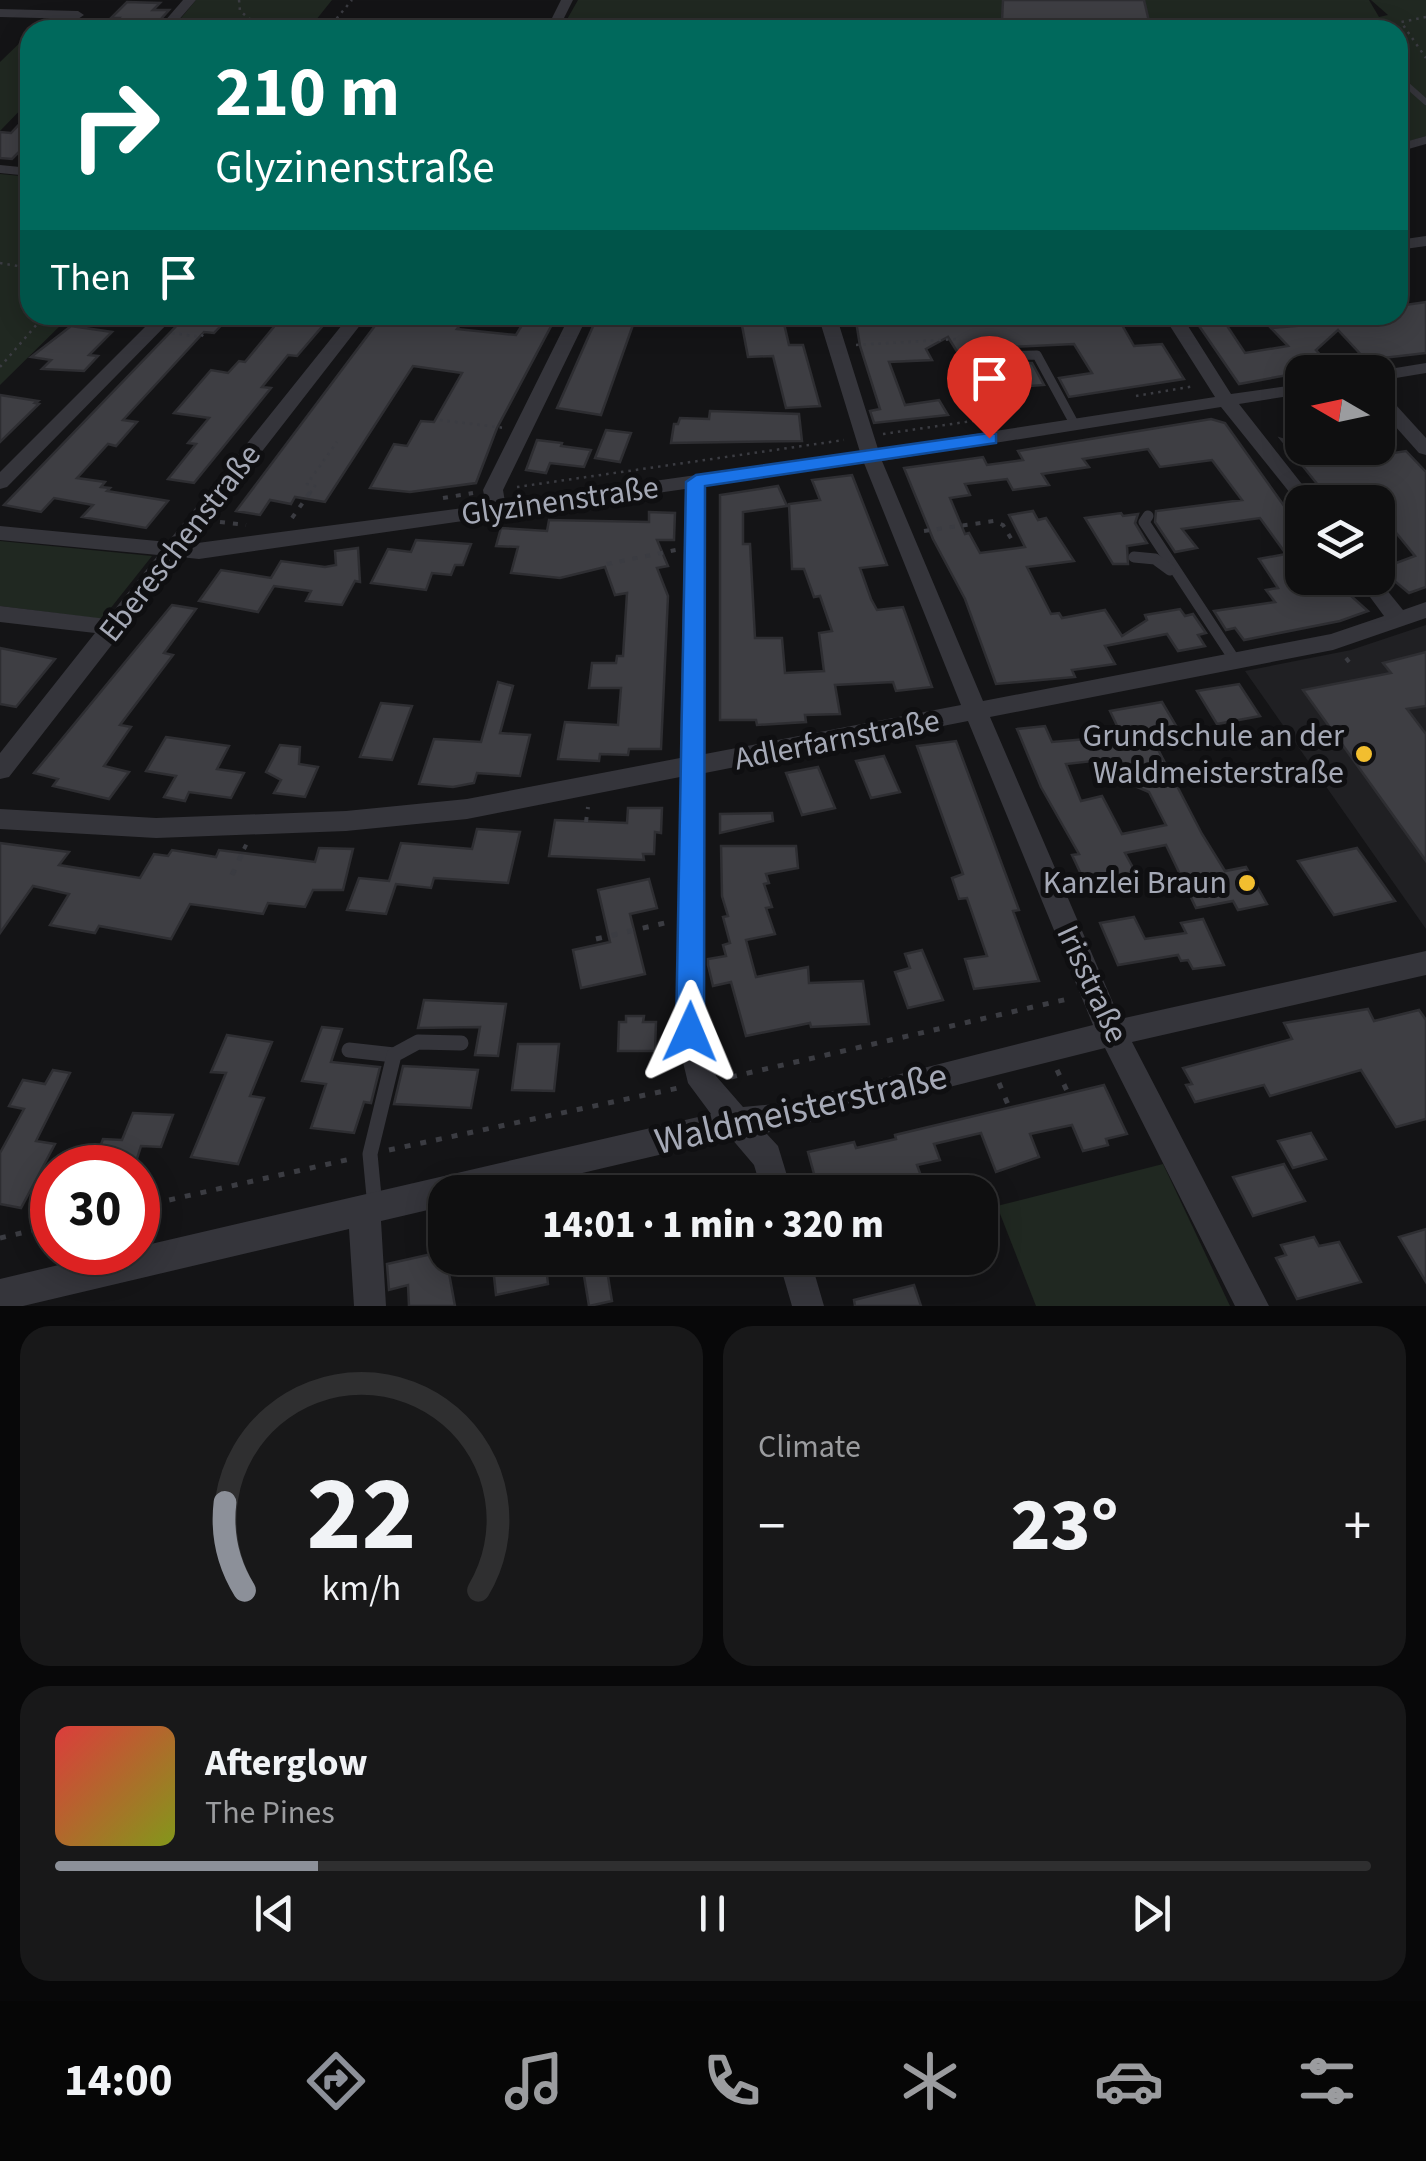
<!DOCTYPE html>
<meta charset="utf-8">
<style>
:root{--surface:#0f0f10;--page:#181819;--text:#f1f3f6;--muted:#9b9c9f;--line:#2f2f30;--accent:#8c9099}
body{margin:0;font-family:"Source Sans 3",sans-serif;background:var(--page);color:var(--text);height:100vh;display:flex;flex-direction:column;font-size:38px;white-space:nowrap}
*{box-sizing:border-box;margin:0}
p{font-size:32px;color:var(--muted)}
.icon{flex:none;width:55px;height:55px;fill:none;stroke:currentColor;stroke-width:2;stroke-linecap:round;stroke-linejoin:round}
.map{position:relative;height:1306px;overflow:hidden}
.details{display:flex;flex-direction:column;gap:20px;padding:20px;background:#080809;flex:1}
.details>*{flex:none}
.top-card{position:absolute;left:20px;top:20px;width:1388px;height:305px;border-radius:30px;box-shadow:0 5px 25px #0003,0 0 0 2px var(--line);background:#00695c;color:#fff;overflow:hidden}
.needle{width:65px;rotate:279deg}
.controls{position:absolute;left:1285px;top:355px;display:grid;gap:20px}
.controls a{display:grid;place-items:center;width:110px;height:110px;border-radius:20px;background:var(--surface);box-shadow:0 5px 25px #0003,0 0 0 2px var(--line);font-size:50px}
.speed{position:absolute;left:30px;top:1145px;display:flex;gap:20px;font-size:50px;font-weight:700;text-align:center}
.speed>*{display:grid;place-content:center;width:130px;height:130px;border-radius:50%;background:var(--surface);box-shadow:0 5px 25px #0003,0 0 0 2px var(--line);line-height:1}
.speed .limit{border:15px solid #d22;background:#fff;color:#111}
.pin{position:absolute;display:grid;place-items:center;width:85px;height:85px;color:#fff;margin:-102px -42px;border-radius:50% 50% 50% 0;rotate:-45deg;box-shadow:0 0 10px #0007}
.pin .icon{rotate:45deg}
.me{position:absolute;width:110px;margin:-55px;rotate:1deg;stroke-linejoin:round;filter:drop-shadow(0 0 8px #0008)}
.turn{display:flex;align-items:center;gap:35px;height:210px;padding:0 30px;font-size:45px}
.turn .icon{width:130px;height:130px;stroke-width:2.5}
.turn b{display:block;font-size:70px;line-height:85px}
.then{display:flex;align-items:center;height:95px;padding:0 30px;background:#0003;gap:20px;font-size:38px}
.big{font-size:75px;font-weight:800;line-height:1.1}
.details .widget{flex:1;display:flex;flex-direction:column;justify-content:center;gap:15px;min-width:0;padding:0 35px;border-radius:30px;background:var(--page)}
.details .dial{align-items:center;gap:0}
.dial svg{height:260px;overflow:visible;fill:none;stroke:var(--line);stroke-width:7;stroke-linecap:round;text-anchor:middle}
.dial text{fill:var(--text);stroke:none}
.song{display:flex;align-items:center;gap:30px}
.cover{width:120px;height:120px;border-radius:15px;background:linear-gradient(135deg,hsl(0 70% 55%),hsl(70 70% 35%))}
.played{height:10px;border-radius:5px;background:linear-gradient(90deg,var(--accent) 20%,var(--line) 20%)}
.keys{display:flex;justify-content:space-around;direction:ltr}
.heat{display:flex;justify-content:space-between;align-items:center;font-size:55px;direction:ltr}
.details .tiles{flex:1;display:grid;gap:20px;grid-template-columns:1fr 1fr}
.widget:last-child{grid-column:span 2}
.trip{position:absolute;left:428px;top:1175px;width:570px;height:100px;border-radius:30px;background:var(--surface);box-shadow:0 5px 25px #0003,0 0 0 2px var(--line);font-weight:800;line-height:100px;text-align:center}
.tab-bar{display:flex;height:160px;justify-content:space-around;align-items:center;background:#060606;color:var(--muted)}
.tab-bar .icon{width:70px;height:70px}
.tab-bar .selected{color:var(--accent)}
.tab-bar b{font-size:45px;color:var(--text)}
.map>svg:first-child{display:block}
</style>
<div class="map">
<svg width="1426" height="1306" viewBox="0 0 1426 1306">
<rect width="100%" height="100%" fill="#141416"/>
<!-- built -->
<path fill="#202023" d="M1426,625V929L1245,671L1351,650Z"/>
<!-- green -->
<g fill="#202821">
<path d="M196,0H332L308,30H171Z"/>
<path d="M578,0H1369L1379,17L1388,15L1371,0H1426V136L1398,145V30H561Z"/>
<path d="M30,33V100L0,131V62Z"/>
<path d="M0,174L30,177V315H71L0,385Z"/>
<path d="M0,541L152,556L102,619L0,606Z"/>
<path d="M1163,1164L1230,1306H1036L997,1206Z"/>
</g>
<!-- building -->
<g fill="#3e3e43" stroke="#2e2e32" stroke-width="2.5" fill-rule="evenodd">
<path d="M1003,0H1144L1151,30H1093V26L1002,20Z"/>
<path d="M127,2L160,3L153,10H169L151,30H115L121,25L113,24L119,18H111Z"/>
<path d="M30,113V141L12,159L0,158V132L11,133Z"/>
<path d="M1426,302V353L1366,360L1338,330L1316,350L1331,367L1239,384L1193,317L1220,315L1245,353L1288,346L1271,328L1369,320L1364,315H1398V306Z"/>
<path d="M187,315H231L214,333L204,332L123,420L137,422L116,446L108,444L77,478L105,482L101,487L110,488L107,491L168,501L146,528L82,517L93,505L54,498L41,512L4,505Z"/>
<path d="M293,315H332L297,356L288,355L262,387L271,388L194,483L168,479L196,444L188,443L209,418L174,413L211,370L228,373L239,361L245,362L277,323L285,324Z"/>
<path d="M383,315H419L416,319L460,325L457,329L516,335L528,315H557L497,428L476,483L410,492L370,488L394,444L407,446L421,421L434,422L462,373L413,366L325,502L295,497L291,504L270,500L260,515L236,511Z"/>
<path d="M598,315H622L620,320L634,322L601,415L557,408Z"/>
<path d="M740,315H782L789,345H803L820,406L786,408L773,356L748,357Z"/>
<path d="M855,315H880L882,320L922,315H1039V321L1118,318L1134,346L1162,344L1184,379L1069,397L1059,378L1092,373L1074,344L992,348L984,357L961,358L948,337L926,349L932,360L889,362L905,405L939,400L948,415L874,423L870,411L880,409L860,346Z"/>
<path d="M71,326L112,332L89,355L98,356L84,371L42,369L51,360L31,357Z"/>
<path d="M1032,363L1044,385L1002,388L990,364Z"/>
<path d="M0,395L38,401L35,403L39,404L0,442Z"/>
<path d="M710,411L799,414L802,441L671,443L674,424H678L680,418L709,419Z"/>
<path d="M1211,419L1225,423L1302,531V578H1331L1368,611L1340,621L1244,640L1235,628L1226,630L1214,611L1275,602L1266,590L1278,588L1259,559L1286,554L1260,518L1182,529L1197,548L1175,552L1155,522L1156,511L1242,500L1212,460L1160,467L1148,449L1083,459L1089,467L1042,474L1049,485L1013,490L1007,479L965,484L970,495L950,498L965,534L969,533L980,553L1025,547L1009,515L1033,511L1038,520L1046,518L1074,561L1027,567L1051,614L1059,613L1062,618L1105,610L1122,636L1147,620L1145,615L1180,609L1185,616L1193,614L1206,633L1198,635L1205,646L1178,651L1167,634L1105,646L1115,664L1072,670L1075,677L996,684L965,599L933,539L904,468L983,457L987,465L1023,460L1018,451Z"/>
<path d="M606,430L631,433L620,462L595,458Z"/>
<path d="M1281,439L1320,451L1329,463L1406,451L1426,472V587L1409,593L1380,569L1415,556L1384,518L1378,519V492L1330,500Z"/>
<path d="M537,440L562,443L561,446L591,450L584,467L550,463L546,473L526,470Z"/>
<path d="M852,475L887,565L860,568L871,599L877,610L903,607L932,687L896,691L893,682L835,685L840,714L805,715L806,722L757,725L756,720H720V495L778,486L787,506L743,512V544H750L755,638H782L785,673L824,671L819,633L832,631L820,596L814,597L804,569H792L789,504L820,500L812,480Z"/>
<path d="M649,512L675,513L674,540H657L668,566L657,568L668,596L661,749H629L628,755L600,754L599,761L558,759L565,722L618,725L621,688H589L592,663H616L617,656H623L627,593L615,595L605,567L560,578L511,573L518,547L496,546L501,528L547,531L549,520L649,522Z"/>
<path d="M1121,513L1123,516L1138,514L1135,523L1147,543L1127,546L1128,564H1113L1085,518Z"/>
<path d="M416,540L471,544L463,565H455L451,575L432,573L426,590L371,583L388,549L411,552Z"/>
<path d="M358,548L360,582L355,581L342,605L306,601L311,591L274,586L258,612L199,601L221,570L271,578L281,561L325,567L336,565L335,551Z"/>
<path d="M172,605L196,609L164,653L173,655L120,725L131,727L104,766L129,772L109,799L53,786L58,779L34,773Z"/>
<path d="M0,648L55,659L16,707L0,704Z"/>
<path d="M1426,652V706L1407,709L1426,734V861L1303,690L1391,673L1383,663Z"/>
<path d="M498,682L513,686L500,733L530,735L520,776L477,773L474,783L453,787L419,784L434,739L481,742Z"/>
<path d="M1239,684L1260,716L1217,724L1197,691Z"/>
<path d="M1162,702L1178,729L1150,734L1202,834L1225,871L1246,867L1267,904L1238,910L1233,901L1196,908L1166,845L1125,853L1138,877L1087,887L1072,855L1079,854L1041,787L1017,729L1045,726L1052,742L1087,739L1120,732L1110,711ZM1119,758L1137,787L1149,792L1166,825L1122,834L1102,796L1081,801L1066,764Z"/>
<path d="M381,703L412,706L392,760L360,757Z"/>
<path d="M166,737L229,746L217,769L244,773L231,798L189,792L185,801L164,797L176,776L146,771Z"/>
<path d="M956,741L1019,910L1013,911L1039,981L974,989L965,959L987,956L967,898L959,899L952,878L963,874L917,746Z"/>
<path d="M280,745L300,747L299,764L318,767L305,797L274,793L281,780L266,772Z"/>
<path d="M884,756L900,792L871,798L856,761Z"/>
<path d="M818,767L835,808L802,815L786,773Z"/>
<path d="M628,808H662L661,833L655,832L654,854H643L644,860L549,856L555,820L627,823Z"/>
<path d="M772,813L773,821L720,833V814Z"/>
<path d="M477,829L520,832L508,883L434,878L431,888L396,884L386,914L347,910L359,878L389,881L401,843L472,849Z"/>
<path d="M0,843L69,852L59,865L140,878L154,854L168,856L172,850L216,857L219,850L315,862L319,848L353,849L343,890H313L305,907L268,903L263,914L190,904L171,939L99,926L95,933L50,925L69,894L33,886L0,933Z"/>
<path d="M721,846H796L798,868L766,874L769,883L764,884L772,907L766,908L775,934L746,940L756,977L808,967L809,983L863,981L869,1024L811,1027L810,1023L746,1036L731,982L713,986L708,965V959L726,956L723,945L730,943L723,917L728,916L722,896Z"/>
<path d="M1357,848L1395,901L1334,915L1298,861Z"/>
<path d="M649,879L657,908L630,914L645,974L581,988L573,950L610,942L598,890Z"/>
<path d="M1134,917L1145,939L1186,933L1181,923L1203,919L1224,965L1193,969L1188,960L1181,961L1178,955L1118,965L1100,923Z"/>
<path d="M922,950L943,1000L908,1008L895,972L910,968L905,954Z"/>
<path d="M424,1000L506,1004L498,1056L475,1055L480,1027L418,1028Z"/>
<path d="M1368,1009L1374,1021L1419,1010L1426,1020V1119L1396,1127L1361,1070L1270,1096L1264,1085L1195,1102L1186,1085L1192,1084L1183,1068L1292,1039L1284,1023Z"/>
<path d="M626,1016H644L643,1022H656L655,1051H618L619,1022H626Z"/>
<path d="M322,1027L342,1029L331,1062L380,1067L371,1103L364,1102L354,1133L311,1128L326,1084L302,1081Z"/>
<path d="M227,1035L272,1042L250,1096L264,1098L238,1164L191,1157L226,1073L211,1072Z"/>
<path d="M518,1044H559L554,1091L512,1090Z"/>
<path d="M403,1066L478,1070L471,1108L394,1104Z"/>
<path d="M53,1070L70,1073L36,1141L55,1144L21,1208L0,1204V1153L24,1109L9,1106L23,1080L45,1084Z"/>
<path d="M1104,1085L1127,1134L1106,1139L1108,1145L1083,1151L1072,1125L1030,1134L1039,1157L996,1172L981,1133L934,1144L940,1160L917,1165L927,1192H819L808,1152L854,1142L856,1148L896,1139L895,1135Z"/>
<path d="M133,1113L173,1115L161,1147L141,1146L134,1168H92L103,1139L122,1140Z"/>
<path d="M1311,1133L1326,1159L1293,1168L1278,1141Z"/>
<path d="M1284,1164L1305,1201L1253,1216L1233,1177Z"/>
<path d="M1426,1229V1282L1399,1237Z"/>
<path d="M1314,1237L1319,1246L1339,1242L1361,1282L1297,1299L1276,1258L1286,1255L1281,1245Z"/>
<path d="M445,1251L455,1306H409L408,1285L389,1290L387,1264Z"/>
<path d="M492,1258H545L548,1284L496,1295Z"/>
<path d="M581,1258H605L612,1301L589,1306Z"/>
<path d="M914,1285L921,1306H855L854,1300Z"/>
</g>
<g fill="none" stroke-linecap="round" stroke-linejoin="round">
<!-- path-far2 -->
<g stroke="#3b3c42" stroke-width="2.5" stroke-dasharray="2.5 5" stroke-linecap="butt">
<path d="M239,0L240,11L256,24L251,30"/>
<path d="M1426,17L1401,22L1426,58"/>
<path d="M327,30L352,0"/>
<path d="M0,263L30,268"/>
<path d="M849,322L919,318L923,326"/>
<path d="M172,333L201,337L204,333"/>
<path d="M856,345L957,339"/>
<path d="M0,367L45,315"/>
<path d="M1136,396L1195,386"/>
<path d="M440,420L505,428"/>
<path d="M883,434L993,418"/>
<path d="M517,487L844,440"/>
<path d="M310,493L315,486L307,484L337,442"/>
</g>
<!-- path-far1 -->
<g stroke="#3b3c42" stroke-width="4" stroke-dasharray="5 8" stroke-linecap="butt">
<path d="M443,498L473,493"/>
<path d="M292,518L311,491"/>
<path d="M220,522L246,525"/>
<path d="M924,531L994,521L1003,525L1015,545"/>
<path d="M607,564L676,550"/>
<path d="M1346,658L1353,667"/>
<path d="M586,822L588,807"/>
<path d="M244,849L247,843"/>
</g>
<!-- path -->
<g stroke="#3b3c42" stroke-width="5" stroke-dasharray="6 10" stroke-linecap="butt">
<path d="M232,875L245,847"/>
<path d="M596,939L669,922"/>
<path d="M1057,1070L1068,1093"/>
<path d="M731,1077L1072,998"/>
<path d="M999,1083L1009,1107"/>
<path d="M389,1150L678,1088"/>
<path d="M138,1207L355,1158"/>
<path d="M0,1238L52,1226"/>
</g>
<!-- service-far3 -->
<path stroke="#35353b" stroke-width="6" d="M1408,86L1426,102"/>
<!-- service-far2 -->
<path stroke="#35353b" stroke-width="9" d="M992,356L1037,355L1075,425"/>
<!-- service-far1 -->
<g stroke="#35353b" stroke-width="11">
<path d="M1148,516L1144,522L1236,662"/>
<path d="M1134,557L1155,559L1170,570"/>
</g>
<!-- service -->
<g stroke="#35353b" stroke-width="15">
<path d="M349,1050L394,1055"/>
<path d="M375,1207L370,1154L394,1055L418,1042L461,1043"/>
</g>
<!-- minor -->
<g fill="#35353b" fill-rule="evenodd">
<path d="M183,0H196L170,30H157Z"/>
<path d="M561,0H573L558,30H546Z"/>
<path d="M0,9L78,11L84,15L78,19L0,17Z"/>
<path d="M1426,136V144L1398,152V144Z"/>
<path d="M0,165L30,168V176L0,173Z"/>
<path d="M1426,236V246L1398,250V240Z"/>
<path d="M157,315H176L7,487L0,489V472Z"/>
<path d="M350,315H368L190,544L486,505L483,490L570,315H588L503,490L505,502L860,452L818,315H836L878,449L1215,397L1163,315H1181L1231,394L1302,384V394L1239,404L1316,502H1302V508L1221,407L882,461L983,701L1331,634L1384,616L1356,578H1377L1403,610L1426,602V618L1333,650L990,717L1120,1019L1426,951V975L1132,1042L1269,1306H1235L1105,1048L766,1133L778,1146L792,1192H762L754,1165L731,1138L502,1192H445V1206L381,1221L386,1306H354L349,1229L23,1306H0V1279L113,1252H138V1247L711,1114L688,1083L676,1033L680,777L467,819L346,831L156,838L0,829V809L156,818L346,811L467,799L680,758L685,489L199,559L180,557L9,777L0,779V753L95,633L0,622V606L107,619L158,555L0,540V526L168,542ZM864,463L961,705L705,754V486ZM968,721L1093,1025L786,1103L743,1107L716,1076L704,1033L705,773Z"/>
<path d="M1426,363V373L1378,381V372H1371Z"/>
<path d="M1378,391L1385,393L1426,438V455L1419,453L1378,407Z"/>
<path d="M778,1258H810L824,1306H792Z"/>
</g>
</g>
<!-- route -->
<path fill="#1a73e8" stroke="#114b97" stroke-width="2.5" d="M989,433L996,434V443L705,486L704,1032L700,1042L690,1046L680,1042L676,1032L686,482L696,475Z"/>
<!-- markers -->
<g fill="#f2be2f" stroke="#0f0f11" stroke-width="4">
<circle cx="1364" cy="754" r="10"/>
<circle cx="1247" cy="883" r="10"/>
</g>
<g text-anchor="middle" dominant-baseline="central" stroke-width="10" stroke-linejoin="round" paint-order="stroke">
<!-- street labels -->
<g font-size="32" fill="#a5a9b6" stroke="#0f0f11">
<text transform="translate(560 501) rotate(-8)">Glyzinenstraße</text>
<text transform="translate(180 543) rotate(-52)">Ebereschenstraße</text>
<text transform="translate(837 740) rotate(-11)">Adlerfarnstraße</text>
<text transform="translate(1092 984) rotate(65)">Irisstraße</text>
</g>
<!-- poi labels -->
<g font-size="32" fill="#a5a9b6" stroke="#0f0f11" text-anchor="end">
<text x="1344" y="736">Grundschule an der<tspan x="1344" dy="37">Waldmeisterstraße</tspan></text>
<text x="1227" y="883">Kanzlei Braun</text>
</g>
<!-- near-street labels -->
<g font-size="38" fill="#a5a9b6" stroke="#0f0f11">
<text transform="translate(801 1109) rotate(-13)">Waldmeisterstraße</text>
</g>
</g>
</svg>
<div class="controls">
<a><svg class="needle" viewBox="-14 -14 28 28"><path d="M0-13l5 13h-10z" fill="#e53935"/><path d="M0 13l5-13h-10z" fill="#9b9c9f"/></svg></a>
<a><svg class="icon" aria-label="layers" viewBox="0 0 24 24"><path d="M12 4l9 5-9 5-9-5zM3 14l9 5 9-5"/></svg></a>
</div>
<div class="speed"><div class="limit">30</div></div>
<div class="pin" style="left:989px;top:438px;background:#d93025"><svg class="icon" aria-label="arrive" viewBox="0 0 24 24"><path d="M6 21V4h12l-3 4 3 4H6"/></svg></div>
<svg class="me" style="left:690px;top:1032px" viewBox="-20 -20 40 40"><path d="M0-17L14 15 0 8-14 15z" fill="#1a73e8" stroke="#fff" stroke-width="4"/></svg>
<div class="trip">14:01 · 1 min · 320 m</div>
<div class="top-card">
<div class="turn"><svg class="icon" aria-label="right" viewBox="0 0 24 24"><path d="M7 20v-9h11M14 6l5 5-5 5"/></svg><div><b>210 m</b>Glyzinenstraße</div></div>
<div class="then">Then<svg class="icon" aria-label="arrive" viewBox="0 0 24 24"><path d="M6 21V4h12l-3 4 3 4H6"/></svg></div>
</div>
</div>
<section class="details">
<div class="tiles">
<div class="widget dial"><svg viewBox="0 0 100 80">
<path d="M14 69A42 42 0 1 1 86 69"/>
<path d="M14 69A42 42 0 0 1 8 42" stroke="#8c9099"/>
<text x="50" y="56" font-size="32" font-weight="700">22</text>
<text x="50" y="72" font-size="11">km/h</text>
</svg></div>
<div class="widget"><p>Climate</p>
<div class="heat"><a>−</a><b class="big">23°</b><a>+</a></div>
</div>
<div class="widget">
<div class="song"><i class="cover"></i><div><b>Afterglow</b><p>The Pines</p></div></div>
<div class="played"></div>
<div class="keys"><svg class="icon" aria-label="previous" viewBox="0 0 24 24"><path d="M18 5L8 12l10 7zM5 5v14"/></svg><svg class="icon" aria-label="pause" viewBox="0 0 24 24"><path d="M8 5v14M16 5v14"/></svg><svg class="icon" aria-label="next" viewBox="0 0 24 24"><path d="M6 5l10 7-10 7zM19 5v14"/></svg></div>
</div>
</div>
</section>
<nav class="tab-bar">
<b>14:00</b>
<svg class="icon selected" aria-label="directions" viewBox="0 0 24 24"><path d="M12 3l9 9-9 9-9-9zM9 14v-3h6M13 9l2 2-2 2"/></svg>
<svg class="icon" aria-label="music" viewBox="0 0 24 24"><path d="M9 18V5l10-2v13"/><circle cx="6" cy="18" r="3"/><circle cx="16" cy="16" r="3"/></svg>
<svg class="icon" aria-label="phone" viewBox="0 0 24 24"><path d="M5 4h4l2 5-3 2q2 4 5 5l2-3 5 2v4C11 20 4 13 5 4z"/></svg>
<svg class="icon" aria-label="climate" viewBox="0 0 24 24"><path d="M12 3v18M4 7l16 10M4 17L20 7"/></svg>
<svg class="icon" aria-label="car" viewBox="0 0 24 24"><path d="M5 17H2v-5l4-1 3-4h7l3 4 3 1v5h-3M9 17h6M6 11h13"/><circle cx="7" cy="17" r="2"/><circle cx="17" cy="17" r="2"/></svg>
<svg class="icon" aria-label="filters" viewBox="0 0 24 24"><path d="M4 7h16M4 17h16"/><circle cx="9" cy="7" r="2"/><circle cx="15" cy="17" r="2"/></svg>
</nav>
